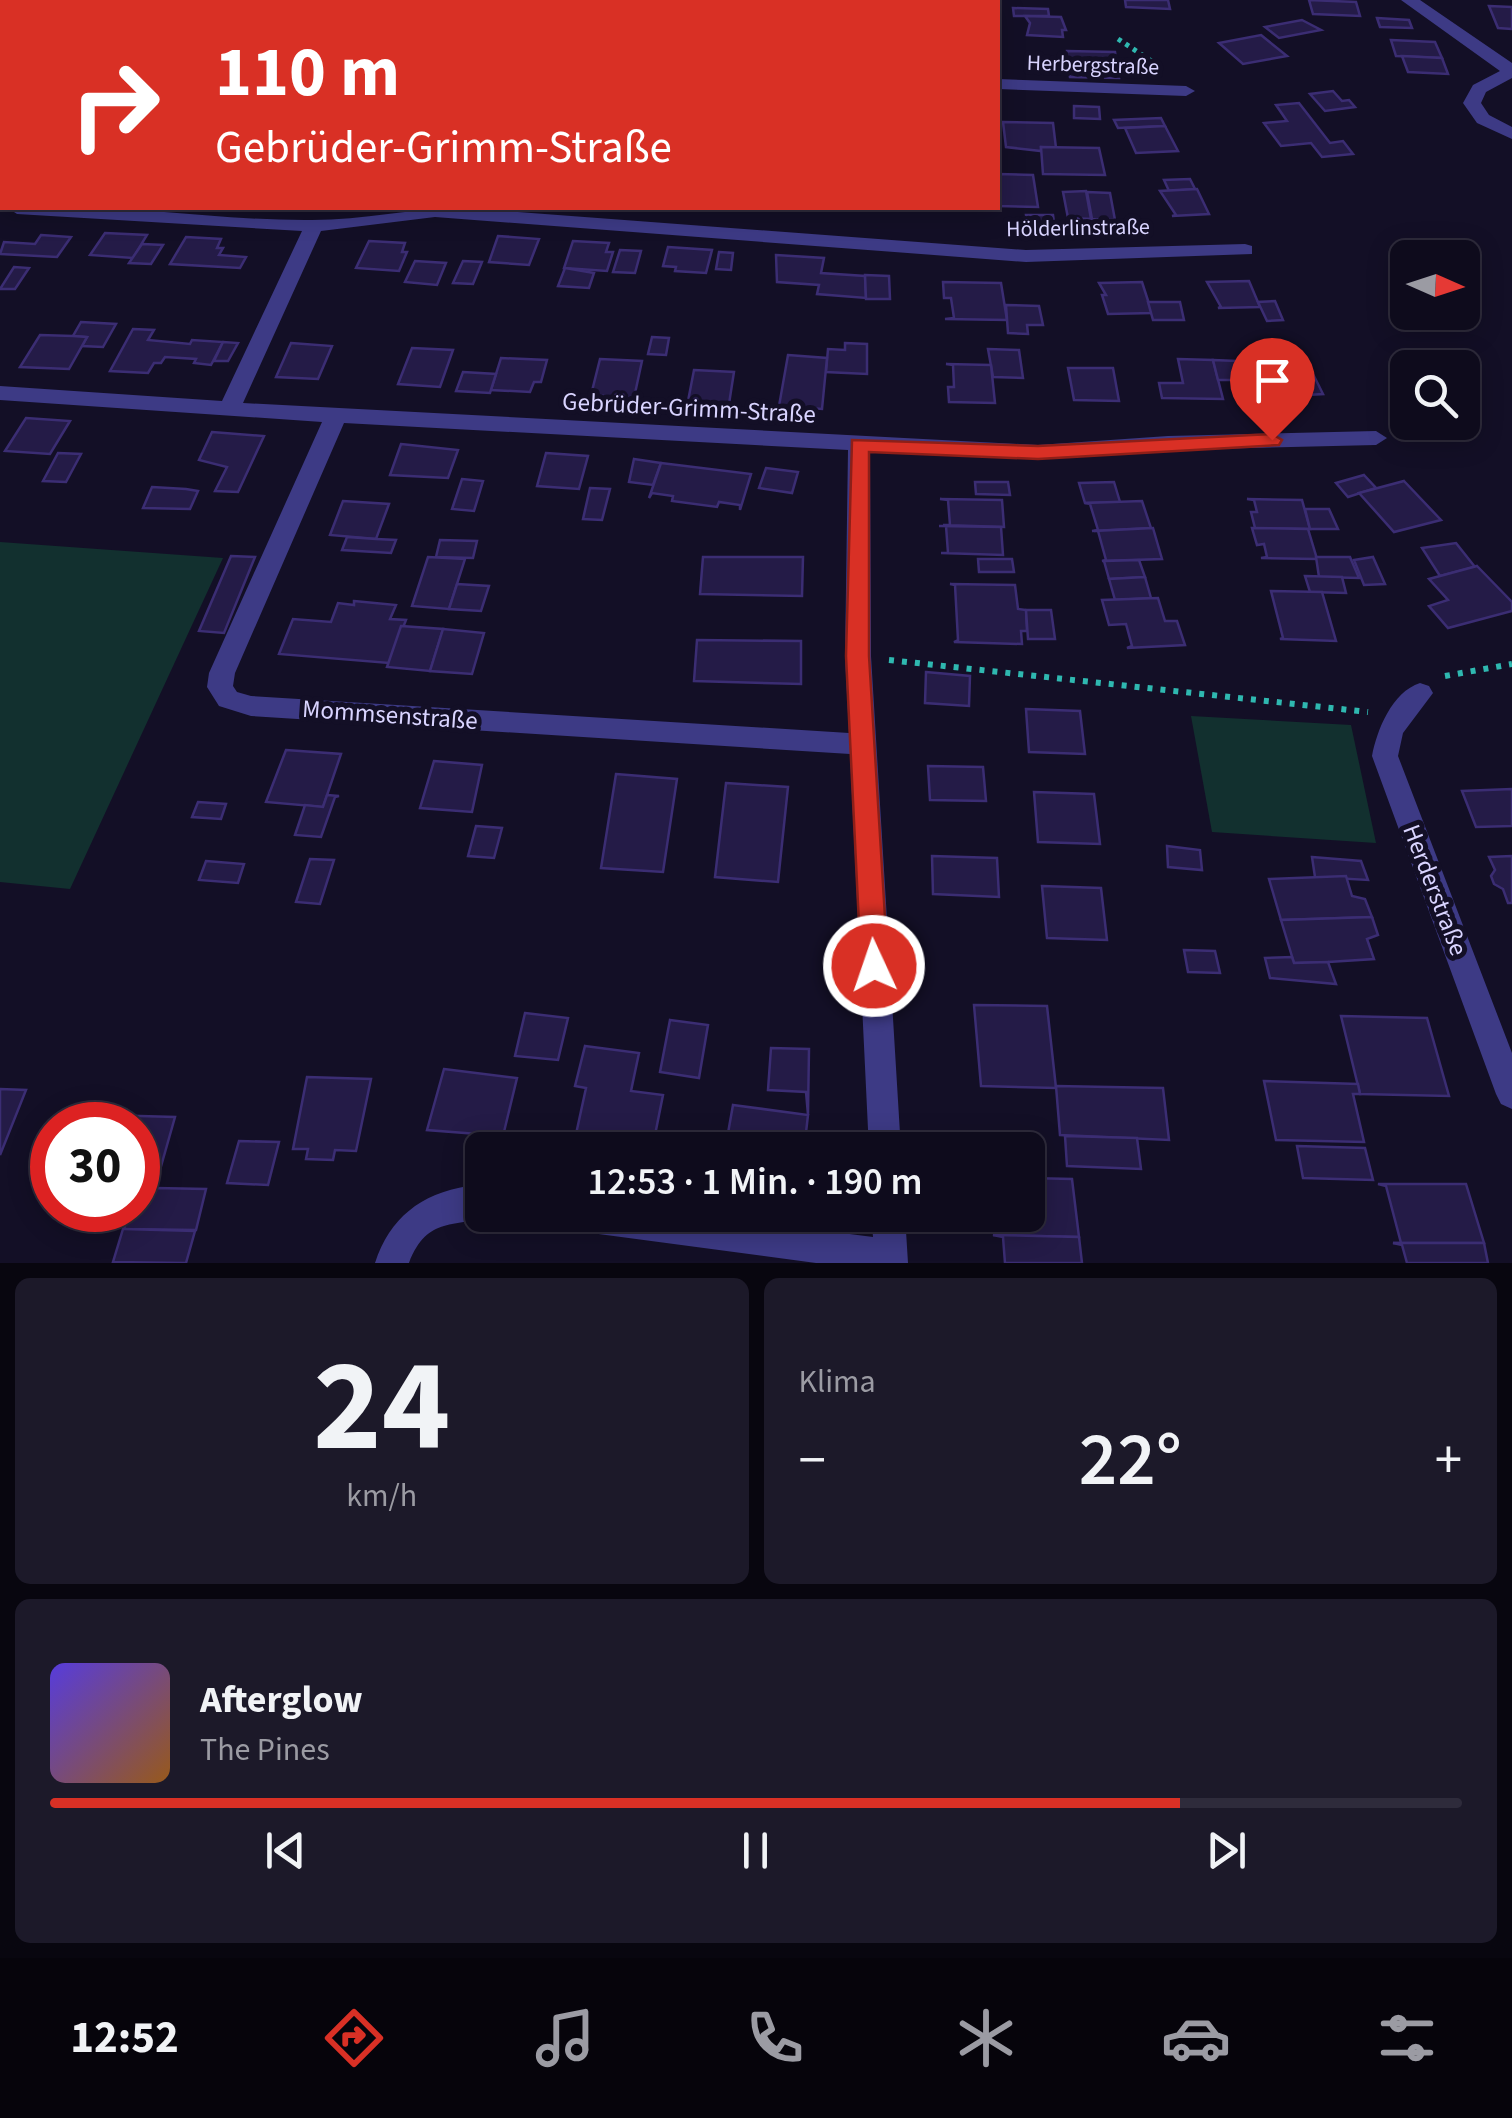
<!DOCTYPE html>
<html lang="de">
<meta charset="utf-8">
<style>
:root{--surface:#0e0b1c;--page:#1c1929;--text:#f1f3f6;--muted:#9b9ba3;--line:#2e2b3b;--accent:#d93025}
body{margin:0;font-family:"Source Sans 3",sans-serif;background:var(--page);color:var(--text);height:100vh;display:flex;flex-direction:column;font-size:38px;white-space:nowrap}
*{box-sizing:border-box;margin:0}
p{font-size:32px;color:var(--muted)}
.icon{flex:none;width:55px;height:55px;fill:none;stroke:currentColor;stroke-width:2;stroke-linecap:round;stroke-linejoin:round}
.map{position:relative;height:1263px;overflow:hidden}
.drawer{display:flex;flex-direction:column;gap:15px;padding:15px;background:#08060f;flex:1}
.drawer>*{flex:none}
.guide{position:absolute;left:0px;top:0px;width:1000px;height:210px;box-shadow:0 5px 25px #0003,0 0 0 2px var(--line);background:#d93025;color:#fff;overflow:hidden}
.needle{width:65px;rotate:93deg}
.controls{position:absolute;left:1390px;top:240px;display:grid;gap:20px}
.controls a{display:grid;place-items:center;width:90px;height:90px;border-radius:15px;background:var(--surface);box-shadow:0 5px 25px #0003,0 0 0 2px var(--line);font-size:50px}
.speed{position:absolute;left:30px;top:1102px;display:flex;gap:20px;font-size:50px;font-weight:700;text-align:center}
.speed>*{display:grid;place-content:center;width:130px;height:130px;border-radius:50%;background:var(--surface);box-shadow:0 5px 25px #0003,0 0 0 2px var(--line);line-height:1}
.speed .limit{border:15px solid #d22;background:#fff;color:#111}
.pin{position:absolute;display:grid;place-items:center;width:85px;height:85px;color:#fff;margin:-102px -42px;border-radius:50% 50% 50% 0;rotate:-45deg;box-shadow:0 0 10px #0007}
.pin .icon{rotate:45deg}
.me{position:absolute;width:110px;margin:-55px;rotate:357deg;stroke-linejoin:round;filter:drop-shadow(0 0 8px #0008)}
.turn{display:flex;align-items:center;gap:35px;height:210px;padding:0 50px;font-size:45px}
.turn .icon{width:130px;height:130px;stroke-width:2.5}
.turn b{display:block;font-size:70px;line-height:85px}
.big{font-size:75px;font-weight:600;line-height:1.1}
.drawer .card{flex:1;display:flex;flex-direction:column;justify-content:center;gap:15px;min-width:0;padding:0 35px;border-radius:15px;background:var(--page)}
.drawer .dial{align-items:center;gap:0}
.dial b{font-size:130px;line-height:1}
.song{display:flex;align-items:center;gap:30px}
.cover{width:120px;height:120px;border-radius:15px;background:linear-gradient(135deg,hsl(250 70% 55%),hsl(30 70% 35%))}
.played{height:10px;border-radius:5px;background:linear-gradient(90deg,var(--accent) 80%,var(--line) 80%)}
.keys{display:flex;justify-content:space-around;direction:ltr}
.heat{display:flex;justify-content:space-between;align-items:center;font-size:55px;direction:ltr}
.drawer .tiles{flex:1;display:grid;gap:15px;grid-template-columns:1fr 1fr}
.card:last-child{grid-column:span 2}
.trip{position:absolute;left:465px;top:1132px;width:580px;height:100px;border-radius:15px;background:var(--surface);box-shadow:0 5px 25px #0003,0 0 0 2px var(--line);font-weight:600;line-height:100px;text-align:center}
.tab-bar{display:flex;height:160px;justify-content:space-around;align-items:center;background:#06040b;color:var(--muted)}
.tab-bar .icon{width:70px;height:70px}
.tab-bar .current{color:var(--accent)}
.tab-bar b{font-size:45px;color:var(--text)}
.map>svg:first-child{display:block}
</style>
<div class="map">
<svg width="1512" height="1263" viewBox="0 0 1512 1263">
<rect width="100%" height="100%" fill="#130f26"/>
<!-- green -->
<g fill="#12302f">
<path d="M62,0H521L522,2H61Z"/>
<path d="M0,542L223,558L70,889L0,882Z"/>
<path d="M1191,716L1351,725L1376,843L1212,832Z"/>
</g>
<!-- building -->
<g fill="#241b47" stroke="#3b2d73" stroke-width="2.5">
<path d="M1125,0H1168L1170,9L1126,7Z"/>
<path d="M1309,0L1356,2L1360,16L1313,14Z"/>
<path d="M1489,6L1512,7V29L1498,28Z"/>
<path d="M1013,8L1048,9L1049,16H1014Z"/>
<path d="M1025,16L1061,17L1066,30H1062L1063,37L1027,35L1030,23Z"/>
<path d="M1377,18L1409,20L1412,28L1380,27Z"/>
<path d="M1302,20L1321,30L1279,38L1265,27Z"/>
<path d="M1261,35L1287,56L1243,64L1219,43Z"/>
<path d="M1391,40L1435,42L1442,58L1396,56Z"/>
<path d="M1067,51L1115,52L1117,65L1068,64Z"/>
<path d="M1402,56L1442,58L1448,74L1408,72Z"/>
<path d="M1068,64L1117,65L1119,78L1070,77Z"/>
<path d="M1333,91L1342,101L1349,100L1355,107L1325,111L1310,94Z"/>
<path d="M1299,103L1330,143L1343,141L1353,154L1322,157L1311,143L1281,146L1264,123L1287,121L1276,105Z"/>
<path d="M1074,106L1099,107L1100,119L1074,118Z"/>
<path d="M1161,118L1165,126L1118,128L1114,120Z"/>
<path d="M1003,122L1053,123L1056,148L1041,147V151L1006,147Z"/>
<path d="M1165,126L1178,151L1136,153L1125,128Z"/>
<path d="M1041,147L1099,148L1105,175L1043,174Z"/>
<path d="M998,174L1033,175L1038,207L998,206Z"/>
<path d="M1190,179L1195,189L1169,191L1164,180Z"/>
<path d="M1197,189L1209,214L1172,216L1176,215L1160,191Z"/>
<path d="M1063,192L1086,191L1091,219L1068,218Z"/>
<path d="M1087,192L1110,193L1115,220L1092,219Z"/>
<path d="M1026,215H1053L1055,230H1028Z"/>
<path d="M105,233L147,235L133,258L90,255Z"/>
<path d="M41,235L71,237L57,257L0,254L4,242L35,244Z"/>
<path d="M498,236L539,239L529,265L489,262Z"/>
<path d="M186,237L221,239L217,248H223L219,255L246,257L240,268L170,264Z"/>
<path d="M369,241L405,243L402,252H407L399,271L356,268Z"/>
<path d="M573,241L609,243L606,252H613L607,271L564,268Z"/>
<path d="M142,244L163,245L151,264L129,263Z"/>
<path d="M668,247L712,250L706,273L675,271L676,267L663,266Z"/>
<path d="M620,250L641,251L635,273L613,272Z"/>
<path d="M719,252L733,253L731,270L716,269Z"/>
<path d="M776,255L824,258L821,273L865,276L866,298L817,294L819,285L777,282Z"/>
<path d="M415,261L446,263L437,285L405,282Z"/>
<path d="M463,261L482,262L473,284L453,283Z"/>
<path d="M14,267L29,268L15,289H0Z"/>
<path d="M565,268L594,273L589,288L558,286Z"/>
<path d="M865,275L889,276L890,299H866Z"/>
<path d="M1249,281L1260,307L1218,308L1221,307L1207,282Z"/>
<path d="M943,282L1001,283L1007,320L945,319L954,318L951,298H944Z"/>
<path d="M1142,282L1152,313L1108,314L1102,295H1106L1099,283Z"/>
<path d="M1275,301L1283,320L1267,321L1258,302Z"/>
<path d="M1148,302H1180L1184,320H1153Z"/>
<path d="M1006,305L1039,306L1043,325H1027L1028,334L1008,333Z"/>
<path d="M81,322L116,324L103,347L82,346L87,337L73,336Z"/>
<path d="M133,329L154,330L148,340L190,344L192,340L223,342L211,365L194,363L196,359L165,357L161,363H154L148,373L110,371Z"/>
<path d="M40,335L73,336L87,337L69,369L20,367Z"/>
<path d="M652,337L669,338L666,355L648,354Z"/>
<path d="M223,342L238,343L228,361H214Z"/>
<path d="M291,343L332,346L318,379L276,377Z"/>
<path d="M845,343L867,344V374L826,372L828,349L845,350Z"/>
<path d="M412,348L453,350L440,387L398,384Z"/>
<path d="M988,349L1019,350L1023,378L993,377Z"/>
<path d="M788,355L827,358L822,409L779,406Z"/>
<path d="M501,358L547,360L541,382H534L530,392L491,390Z"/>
<path d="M600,359L642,361L634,398L591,395Z"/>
<path d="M1178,359L1213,360L1223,399L1162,398L1159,383H1183Z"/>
<path d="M1213,360L1237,361L1242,380H1218Z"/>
<path d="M1306,360L1323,394L1271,397L1276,396L1269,380H1264L1255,363Z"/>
<path d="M946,364L991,365L995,403L949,402L948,387H954L953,365Z"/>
<path d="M1068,368H1113L1119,401L1074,400Z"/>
<path d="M694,370L734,372L729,404L688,401Z"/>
<path d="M463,372L496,374L490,393L456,391Z"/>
<path d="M26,418L70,421L50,454L5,451Z"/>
<path d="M212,432L264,436L238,492L215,491L227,467L199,460Z"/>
<path d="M401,444L458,450L448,478L390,475Z"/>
<path d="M58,453L81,454L66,482L43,481Z"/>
<path d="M546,453L588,456L579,489L537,486Z"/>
<path d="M634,459L661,463L653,485L629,482Z"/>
<path d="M661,463L751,474L740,510V505L719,502L717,507L672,501L673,496L652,493L649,498Z"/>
<path d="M766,468L798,472L792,493L759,488Z"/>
<path d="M1364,475L1376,488L1348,497L1336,483Z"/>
<path d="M462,479L483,481L474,511L452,509Z"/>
<path d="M1404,481L1441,520L1394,532L1359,493Z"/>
<path d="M975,482H1008L1010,495L976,494Z"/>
<path d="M1114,482L1120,502L1085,503L1079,483Z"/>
<path d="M152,487L186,489L198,491L190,509L143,508Z"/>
<path d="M590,488L610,489L602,520L583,519Z"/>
<path d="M940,499L1002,500L1004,527L943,525H950L948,500Z"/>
<path d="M1247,499L1302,500L1310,529L1255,528L1251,512H1257L1254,500Z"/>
<path d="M343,501L389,504L376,539L330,535Z"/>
<path d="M1142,501L1151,528L1092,531L1098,530L1090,504L1085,503Z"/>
<path d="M1305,509H1329L1338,529H1310Z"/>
<path d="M939,526L1001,527L1003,555L941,553H948L946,526Z"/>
<path d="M1153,528L1162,559L1102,561L1106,560L1098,531H1094Z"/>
<path d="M1252,528L1308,529L1317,559L1261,558L1267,557L1264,544L1257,545Z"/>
<path d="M347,537L376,539L396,540L391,553L342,550Z"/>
<path d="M440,540L477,541L473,558L436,557Z"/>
<path d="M1456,543L1475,567L1440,576L1422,548Z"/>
<path d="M231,556L255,557L224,633L199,631Z"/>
<path d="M428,557L465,559L449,609L412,606Z"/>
<path d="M703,557H803L802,596L700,594Z"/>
<path d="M1316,557H1350L1359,578L1319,577Z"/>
<path d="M1373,557L1385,584L1364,585L1354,560Z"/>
<path d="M978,559H1012L1014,572H979Z"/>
<path d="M1139,560L1145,577L1109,579L1104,561Z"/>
<path d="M1477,566L1512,602V611L1448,628L1429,606L1448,600L1429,579Z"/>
<path d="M1305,576L1342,577L1346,593L1310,592Z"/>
<path d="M1145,577L1151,598L1115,600L1109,579Z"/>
<path d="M457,584L489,586L481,611L449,609Z"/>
<path d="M950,584L1015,585L1018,609L1026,610L1027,631H1021L1022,644L954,642L958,640L955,585Z"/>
<path d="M1271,591L1322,592L1336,641L1280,639L1283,638Z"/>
<path d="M1158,598L1165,621H1177L1185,645L1127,648L1132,646L1126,624L1109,625L1102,600Z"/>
<path d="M354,601L396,605L390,619L406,620L389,663L279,654L293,619L331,622L338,603L354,605Z"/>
<path d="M1026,610H1051L1055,639H1028Z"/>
<path d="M401,626L443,629L430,671L387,667Z"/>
<path d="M443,629L484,633L472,674L430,671Z"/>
<path d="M697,640L801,641V684L694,681Z"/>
<path d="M926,672L970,676L969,706L925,703Z"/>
<path d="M1026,709L1080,711L1085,754L1029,752Z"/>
<path d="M286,750L341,754L323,807L266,802Z"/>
<path d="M434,761L482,765L472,812L420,808Z"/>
<path d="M928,766L983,767L986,801L930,800Z"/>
<path d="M616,774L677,779L663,872L601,868Z"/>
<path d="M726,783L788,787L778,882L715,877Z"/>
<path d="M1512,789V826L1476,827L1462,791Z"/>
<path d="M1034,792L1094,794L1100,844L1038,842Z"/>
<path d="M327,795L339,796L335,797L321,837L295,835L305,805L323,807Z"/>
<path d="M198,802L226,804L221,819L192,817Z"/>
<path d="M476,826L502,828L494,858L468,856Z"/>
<path d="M1167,846L1200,850L1202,870L1168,867Z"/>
<path d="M932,856L997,858L999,897L933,894Z"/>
<path d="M1512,856V903H1508L1503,889L1494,884L1491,876L1495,870L1489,857Z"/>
<path d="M1312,857L1361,861L1368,880L1315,877Z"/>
<path d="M310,859L334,860L320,904L296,902Z"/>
<path d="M206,861L244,864L238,883L199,880Z"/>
<path d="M1346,876L1352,896L1365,899L1372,917L1281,920L1269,879Z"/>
<path d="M1042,886L1101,888L1107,940L1047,938Z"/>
<path d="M1372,917L1378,935L1367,939L1374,959L1328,962L1294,963L1281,920Z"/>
<path d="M1184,950L1215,951L1220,973L1188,972Z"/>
<path d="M1292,957L1294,963L1328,962L1336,984L1270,978L1265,958Z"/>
<path d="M974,1005L1047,1006L1056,1088L981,1086Z"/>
<path d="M525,1013L568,1018L558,1060L515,1056Z"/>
<path d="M1341,1016L1427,1018L1449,1096L1360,1094Z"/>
<path d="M670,1020L708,1025L699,1078L660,1072Z"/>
<path d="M585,1046L639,1053L631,1091L663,1095L652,1150L573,1148L586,1088L575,1086Z"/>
<path d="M771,1048L809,1049L808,1115L806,1092L768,1090Z"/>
<path d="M444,1069L517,1078L503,1136L427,1130Z"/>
<path d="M307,1077L371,1079L356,1151L335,1150L333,1160L306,1159L308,1149H293Z"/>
<path d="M1264,1081L1358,1084L1360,1094H1353L1364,1142L1276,1140Z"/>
<path d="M1056,1086L1163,1088L1169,1140L1060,1135Z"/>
<path d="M0,1089L26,1090L0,1155Z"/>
<path d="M733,1105L808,1115L804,1150H725Z"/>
<path d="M103,1115L175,1117L152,1198H138V1125H100Z"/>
<path d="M1065,1136L1137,1138L1141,1169L1067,1166Z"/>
<path d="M239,1141L279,1142L268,1185L227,1183Z"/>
<path d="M1297,1146L1365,1148L1373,1180L1303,1178Z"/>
<path d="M1028,1178L1072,1179L1079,1237L993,1235L1003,1234L1001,1215H1028Z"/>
<path d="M1378,1184H1466L1484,1243H1393H1401L1386,1186Z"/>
<path d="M155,1188L206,1189L196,1230L124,1229L130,1210H138V1198H152Z"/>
<path d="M123,1229H124L195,1231L186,1263L113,1262Z"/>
<path d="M993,1235L1079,1237L1082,1263H1005L1003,1237Z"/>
<path d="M1393,1243H1484L1488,1263H1407L1402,1245Z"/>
</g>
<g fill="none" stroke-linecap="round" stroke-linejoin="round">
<!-- path-far1 -->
<g stroke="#2fb8b0" stroke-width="5" stroke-dasharray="4 5" stroke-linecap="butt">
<path d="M76,2L83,0"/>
<path d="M1118,39L1156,64"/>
</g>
<!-- path -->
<g stroke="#2fb8b0" stroke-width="6" stroke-dasharray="5 8" stroke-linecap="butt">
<path d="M889,660L1368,712"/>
<path d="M1445,676L1512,664"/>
</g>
<!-- minor -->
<g fill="#3d3a85" fill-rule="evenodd">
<path d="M1401,0H1420L1512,63V78L1486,92L1481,103L1489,115L1512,127V139L1477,123L1463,103L1473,85L1500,71Z"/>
<path d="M998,79L1186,86L1195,91L1186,96L998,89Z"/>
<path d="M8,208C109,201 211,221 312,220C363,220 413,208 464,208L1026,250L1245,244L1252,246V254L1026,262L435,217L321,231L243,403L1038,445L1168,436L1376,431L1387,438L1376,445L1168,450L1038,459L870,451L871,656L901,1150H869L850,754L251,716L219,706L207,687L209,673L322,422L0,400V386L222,401L302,231L17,214ZM344,423L848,450L845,656L849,733L251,696L237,692L233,686L235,673Z"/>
<path d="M1420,683L1429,686L1433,693L1403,733L1398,756L1512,1053V1109L1501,1104L1496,1094L1372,756C1377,730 1392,692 1420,683Z"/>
<path d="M468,1186L482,1187V1215H492C456,1229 428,1214 409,1263H375C390,1218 420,1194 468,1186Z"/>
<path d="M559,1215H702L873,1237L871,1215H905L908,1263H816L576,1231L564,1227Z"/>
</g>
</g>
<!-- route -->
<path fill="#d93025" stroke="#8d1f18" stroke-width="2.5" d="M1272,434L1282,440L1279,445L1038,459L869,452V656L888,966L884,974L874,977L865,974L861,966L846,656L852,440L1038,446Z"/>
<g text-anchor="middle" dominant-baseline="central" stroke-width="10" stroke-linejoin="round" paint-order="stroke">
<!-- far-street labels -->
<g font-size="22" fill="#d9d4ff" stroke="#130f26">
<text transform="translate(1093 65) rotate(2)">Herbergstraße</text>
<text transform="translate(1078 228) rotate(-1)">Hölderlinstraße</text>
</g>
<!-- street labels -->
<g font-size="25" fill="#d9d4ff" stroke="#130f26">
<text transform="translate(689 408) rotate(3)">Gebrüder-Grimm-Straße</text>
<text transform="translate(390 715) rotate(4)">Mommsenstraße</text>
<text transform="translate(1435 890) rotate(69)">Herderstraße</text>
</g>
</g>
</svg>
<div class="controls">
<a><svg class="needle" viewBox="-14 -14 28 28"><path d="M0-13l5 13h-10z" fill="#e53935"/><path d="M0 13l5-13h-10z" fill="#9b9ba3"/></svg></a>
<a><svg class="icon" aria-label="search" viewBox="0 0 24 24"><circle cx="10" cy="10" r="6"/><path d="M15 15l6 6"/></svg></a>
</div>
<div class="speed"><div class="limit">30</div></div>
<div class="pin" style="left:1272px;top:440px;background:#d93025"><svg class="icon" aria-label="arrive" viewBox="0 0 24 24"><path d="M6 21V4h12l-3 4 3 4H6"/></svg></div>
<svg class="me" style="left:874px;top:966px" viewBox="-20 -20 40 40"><circle r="17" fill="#d93025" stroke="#fff" stroke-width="3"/><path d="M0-11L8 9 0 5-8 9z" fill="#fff"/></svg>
<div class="trip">12:53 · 1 Min. · 190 m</div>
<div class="guide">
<div class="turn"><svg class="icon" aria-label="right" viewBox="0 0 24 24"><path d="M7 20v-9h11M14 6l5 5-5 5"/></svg><div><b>110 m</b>Gebrüder-Grimm-Straße</div></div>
</div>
</div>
<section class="drawer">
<div class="tiles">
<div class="card dial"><b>24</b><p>km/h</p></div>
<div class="card"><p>Klima</p>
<div class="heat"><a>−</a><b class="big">22°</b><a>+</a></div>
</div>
<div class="card">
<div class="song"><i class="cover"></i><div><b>Afterglow</b><p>The Pines</p></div></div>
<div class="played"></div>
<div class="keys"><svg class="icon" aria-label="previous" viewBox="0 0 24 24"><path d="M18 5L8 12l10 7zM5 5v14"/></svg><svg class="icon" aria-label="pause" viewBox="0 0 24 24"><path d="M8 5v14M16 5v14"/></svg><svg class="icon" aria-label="next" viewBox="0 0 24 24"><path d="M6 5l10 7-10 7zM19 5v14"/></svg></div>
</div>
</div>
</section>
<nav class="tab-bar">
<b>12:52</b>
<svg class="icon current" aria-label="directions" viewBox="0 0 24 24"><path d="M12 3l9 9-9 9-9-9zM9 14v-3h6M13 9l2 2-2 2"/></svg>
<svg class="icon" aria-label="music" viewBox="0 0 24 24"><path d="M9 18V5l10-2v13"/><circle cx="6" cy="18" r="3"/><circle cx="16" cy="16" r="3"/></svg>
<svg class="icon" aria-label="phone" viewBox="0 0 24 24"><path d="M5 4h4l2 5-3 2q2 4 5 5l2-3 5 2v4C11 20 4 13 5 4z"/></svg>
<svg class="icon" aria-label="climate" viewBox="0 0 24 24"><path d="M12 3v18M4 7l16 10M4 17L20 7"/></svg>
<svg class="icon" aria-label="car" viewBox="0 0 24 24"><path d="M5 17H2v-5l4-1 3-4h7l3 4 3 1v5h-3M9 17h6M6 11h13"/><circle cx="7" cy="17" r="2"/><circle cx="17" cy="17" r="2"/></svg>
<svg class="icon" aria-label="filters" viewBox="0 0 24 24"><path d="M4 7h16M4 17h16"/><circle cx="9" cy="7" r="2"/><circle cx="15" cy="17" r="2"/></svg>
</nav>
